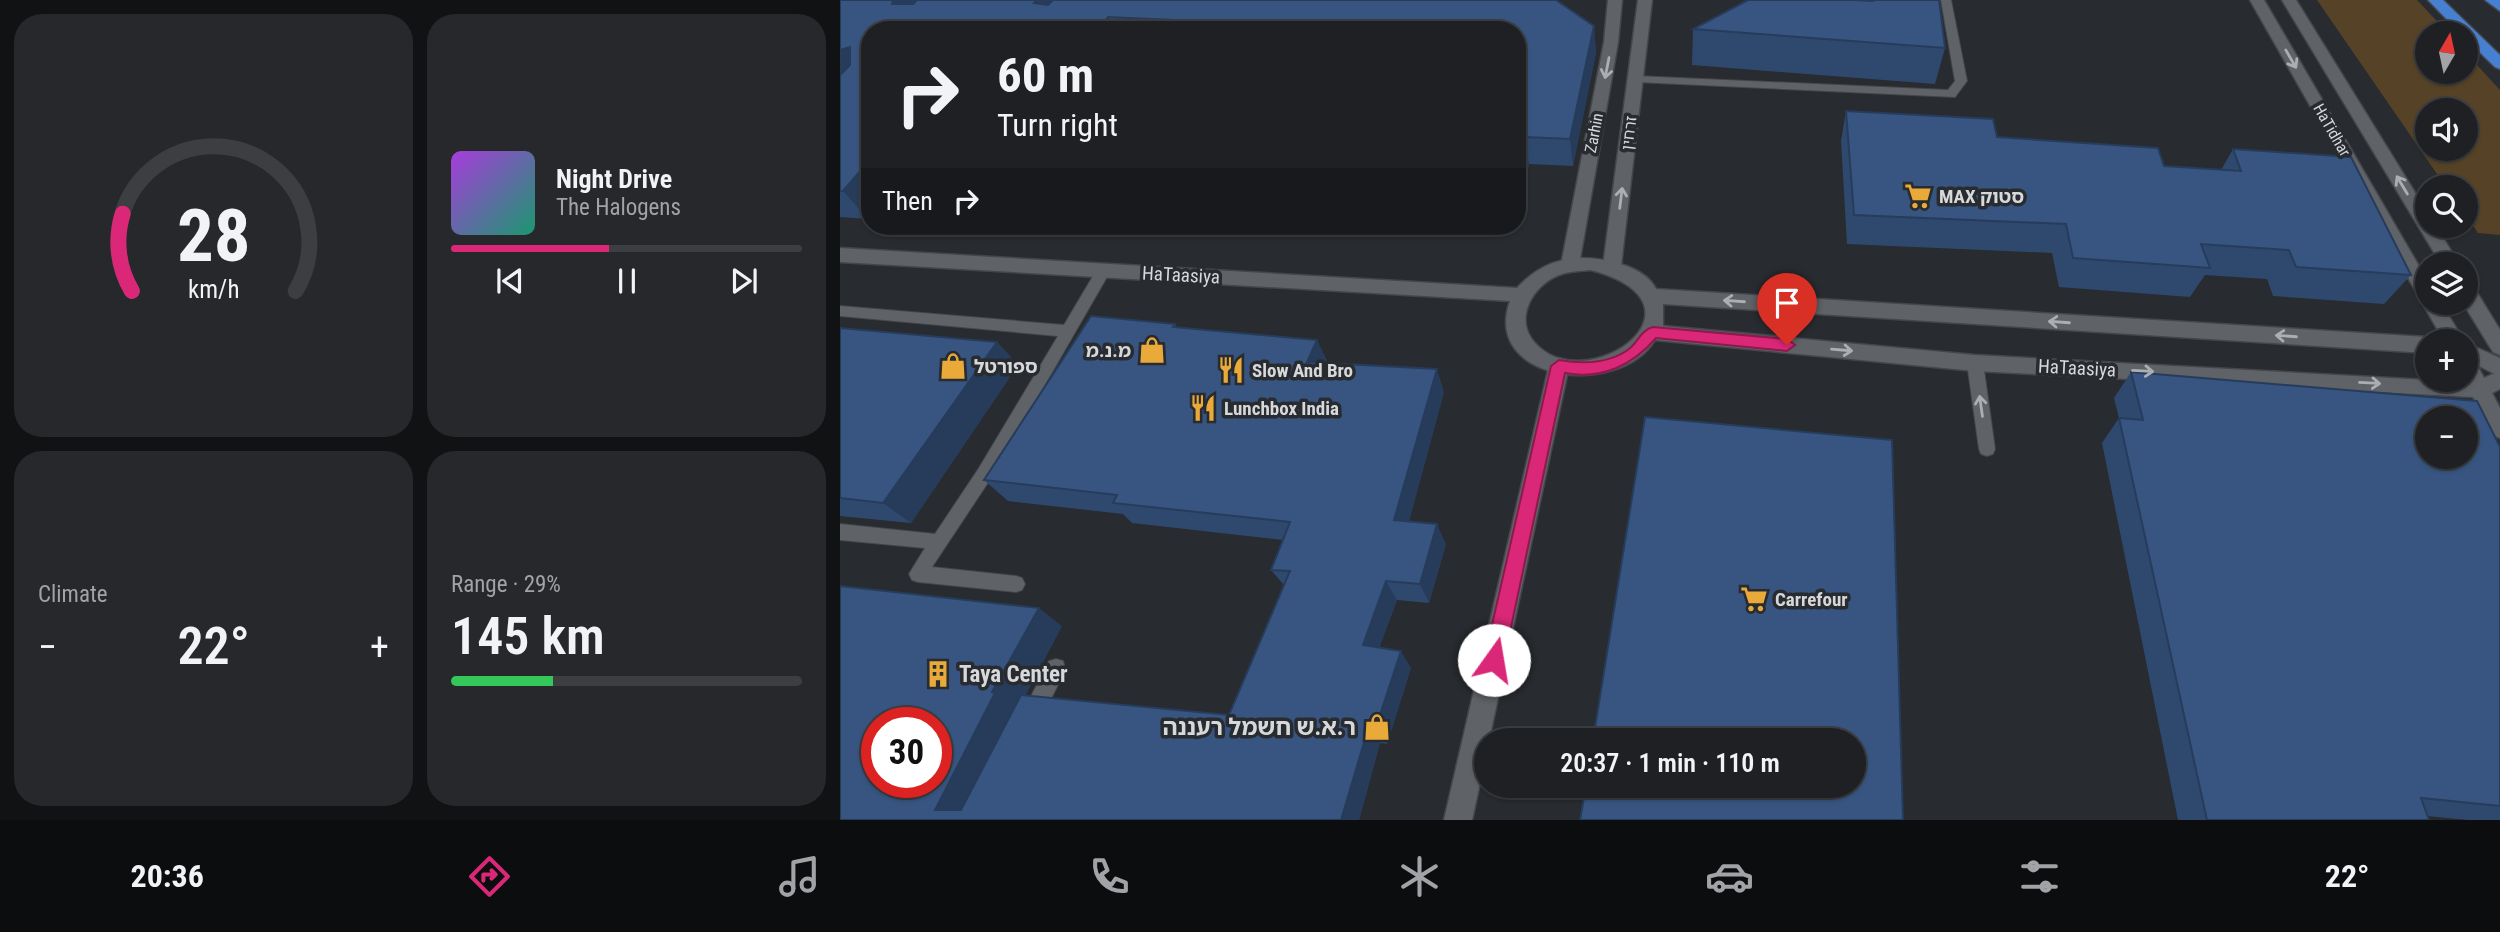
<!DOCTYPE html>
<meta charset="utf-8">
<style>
:root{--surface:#1e2023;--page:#26282b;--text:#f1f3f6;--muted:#a1a3a6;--line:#3c3e41;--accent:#db2777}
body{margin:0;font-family:"Roboto Condensed","Noto Sans Hebrew",sans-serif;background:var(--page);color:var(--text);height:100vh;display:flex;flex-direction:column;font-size:26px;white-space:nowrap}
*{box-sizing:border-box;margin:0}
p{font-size:23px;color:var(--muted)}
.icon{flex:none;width:38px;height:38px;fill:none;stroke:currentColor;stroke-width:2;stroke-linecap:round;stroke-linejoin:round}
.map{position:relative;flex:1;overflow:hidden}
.side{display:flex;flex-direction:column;gap:14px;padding:14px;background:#101213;width:840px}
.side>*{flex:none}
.banner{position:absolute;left:21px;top:21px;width:665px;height:214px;border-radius:28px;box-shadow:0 2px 5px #0004,0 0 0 2px var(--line);background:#1e2023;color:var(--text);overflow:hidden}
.needle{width:46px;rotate:9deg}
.buttons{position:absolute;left:1575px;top:21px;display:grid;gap:14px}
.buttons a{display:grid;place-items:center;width:63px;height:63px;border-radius:50%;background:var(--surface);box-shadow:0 2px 5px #0004,0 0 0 2px var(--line);font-size:35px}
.speed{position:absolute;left:21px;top:707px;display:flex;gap:14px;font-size:35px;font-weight:700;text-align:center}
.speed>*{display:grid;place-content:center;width:91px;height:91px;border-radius:50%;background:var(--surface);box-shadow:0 2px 5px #0004,0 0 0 2px var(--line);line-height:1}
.speed .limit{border:10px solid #d22;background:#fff;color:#111}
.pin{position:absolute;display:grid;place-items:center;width:60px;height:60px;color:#fff;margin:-72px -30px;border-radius:50% 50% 50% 0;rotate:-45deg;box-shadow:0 0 7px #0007}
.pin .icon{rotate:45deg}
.me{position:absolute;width:77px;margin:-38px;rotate:13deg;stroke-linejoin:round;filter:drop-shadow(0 0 5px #0008)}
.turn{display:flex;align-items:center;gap:24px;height:147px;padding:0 21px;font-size:32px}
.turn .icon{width:91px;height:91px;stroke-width:2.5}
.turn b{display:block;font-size:49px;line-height:60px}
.then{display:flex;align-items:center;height:66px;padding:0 21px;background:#0003;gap:14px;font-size:26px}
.big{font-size:52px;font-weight:600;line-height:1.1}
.side .widget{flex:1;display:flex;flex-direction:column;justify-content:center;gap:10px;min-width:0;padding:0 24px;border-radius:28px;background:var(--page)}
.side .dial{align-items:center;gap:0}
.dial svg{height:182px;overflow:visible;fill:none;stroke:var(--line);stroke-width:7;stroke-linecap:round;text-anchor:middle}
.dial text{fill:var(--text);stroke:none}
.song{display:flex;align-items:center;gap:21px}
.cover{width:84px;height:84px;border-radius:10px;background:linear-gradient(135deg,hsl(280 70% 55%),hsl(160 70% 35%))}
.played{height:7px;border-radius:4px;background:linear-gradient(90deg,var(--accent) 45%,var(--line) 45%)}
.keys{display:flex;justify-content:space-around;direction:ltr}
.heat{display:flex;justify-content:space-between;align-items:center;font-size:38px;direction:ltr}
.charge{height:10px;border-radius:5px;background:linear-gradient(90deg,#34c759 29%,var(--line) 0)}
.side .tiles{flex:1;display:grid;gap:14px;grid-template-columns:repeat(2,1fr)}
.trip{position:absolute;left:634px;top:728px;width:392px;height:70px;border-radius:35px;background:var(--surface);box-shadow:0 2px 5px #0004,0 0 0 2px var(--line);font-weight:600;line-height:70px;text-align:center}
.dock{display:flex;height:112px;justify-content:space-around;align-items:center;background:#0c0d0e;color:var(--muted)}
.dock .icon{width:49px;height:49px}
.dock .selected{color:var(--accent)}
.dock b{font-size:32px;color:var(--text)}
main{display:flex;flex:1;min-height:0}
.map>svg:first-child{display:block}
</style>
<main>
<section class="side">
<div class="tiles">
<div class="widget dial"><svg viewBox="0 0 100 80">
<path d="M14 69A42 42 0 1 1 86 69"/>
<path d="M14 69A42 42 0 0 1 10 35" stroke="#db2777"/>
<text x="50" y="56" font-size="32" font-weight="700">28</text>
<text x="50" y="72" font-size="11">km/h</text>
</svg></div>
<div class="widget">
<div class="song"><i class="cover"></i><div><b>Night Drive</b><p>The Halogens</p></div></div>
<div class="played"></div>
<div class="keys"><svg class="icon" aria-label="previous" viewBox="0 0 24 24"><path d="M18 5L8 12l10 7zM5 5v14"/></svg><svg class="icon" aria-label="pause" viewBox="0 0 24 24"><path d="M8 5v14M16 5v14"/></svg><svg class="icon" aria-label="next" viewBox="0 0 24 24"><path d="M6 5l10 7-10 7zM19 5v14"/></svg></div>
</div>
<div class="widget"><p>Climate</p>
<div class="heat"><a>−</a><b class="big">22°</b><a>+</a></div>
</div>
<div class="widget"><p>Range · 29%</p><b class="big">145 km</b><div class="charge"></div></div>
</div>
</section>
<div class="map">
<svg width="1660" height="820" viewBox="0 0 1660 820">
<rect width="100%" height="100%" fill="#282b2f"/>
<!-- green -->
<path fill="#564327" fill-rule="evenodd" d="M1477,0H1577L1608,33H1587V72H1626V53L1660,90V235L1638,233L1626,215V187H1606ZM1626,110V149H1587V110Z"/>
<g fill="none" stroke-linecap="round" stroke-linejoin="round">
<defs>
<g id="service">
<path d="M1101,0H1111L1127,81L1115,97L796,82L790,79L796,76L1108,90L1115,81Z"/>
<path d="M264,265L271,270L151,478L92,567L176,576L182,578L185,584L182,590L176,592L78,582L72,580L69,574L85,548L0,540V524L95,534L139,468L218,336L0,316V306L224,325L259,266Z"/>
<path d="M1135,357L1143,363L1155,449L1153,454L1147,456L1141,454L1139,449L1127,363Z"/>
<path d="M216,659L223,661L225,668L223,675L199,722L192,725L185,722L182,715L185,708L209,661Z"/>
</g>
<g id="minor">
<path d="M768,0H782L778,42L739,265L737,270H723L721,265L764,42Z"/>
<path d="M798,0H812L781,266L779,271H765L763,266Z"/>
<path d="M719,358L726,360L729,366L649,740H646V755L632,820H604L709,366L712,360Z"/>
</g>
<g id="tertiary">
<path d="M1410,0H1424L1587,280V303H1601L1624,341H1604Z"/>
<path d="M1442,0H1456L1587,212V226H1596L1619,264H1601Z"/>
<path d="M0,248L677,288C705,257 739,253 777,263C792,267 809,275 816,289L1587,337L1595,341H1587V353L823,304V326L1135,355L1587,380H1626V343L1660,358V389L1652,393L1660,408V438L1652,435L1633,397L1135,371L815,340C779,399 641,382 670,301L0,262ZM751,270C880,305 746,400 695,343C673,319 693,285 719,275C729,271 741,271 751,270ZM1637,365L1653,373H1655L1644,378Z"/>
<path d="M1626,284L1633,286L1660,330V355L1653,352L1623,303H1626Z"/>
</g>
<g id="trunk">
<path d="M1588,0H1603L1660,55V69L1655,67L1626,39V33H1620Z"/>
<path d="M1645,0H1660V11Z"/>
</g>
</defs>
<!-- service casing -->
<use href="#service" stroke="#44464a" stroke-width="2"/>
<!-- minor casing -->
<use href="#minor" stroke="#44464a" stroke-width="3"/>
<!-- tertiary casing -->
<use href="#tertiary" stroke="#44464a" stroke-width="3"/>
<!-- trunk casing -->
<use href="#trunk" stroke="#44464a" stroke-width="3"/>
<!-- service -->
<use href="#service" fill="#5f6267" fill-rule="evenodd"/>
<!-- minor -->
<use href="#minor" fill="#5f6267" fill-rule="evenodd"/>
<!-- tertiary -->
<use href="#tertiary" fill="#5f6267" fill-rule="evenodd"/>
<!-- trunk -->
<use href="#trunk" fill="#4780d0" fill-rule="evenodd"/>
</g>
<!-- wall -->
<g fill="#2f496e">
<path d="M0,0L754,26L756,53L733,166L689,164L677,218V30H30V217L28,219L0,217Z"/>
<path d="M1025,0H1099L1105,48L1095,84L852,65L853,29Z"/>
<path d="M1006,111L1324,166L1381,170L1393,149L1571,275L1544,304L1433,296L1427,279L1365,275L1350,297L1219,287L1212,253L1007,244L1001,141Z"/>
<path d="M297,226H518L514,234L389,226L384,235L300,230Z"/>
<path d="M576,226H675L674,233Z"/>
<path d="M335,324L337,327L477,340L488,363L604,392L569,521L606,544L589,603L557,600L539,648L571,668L547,744L540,743L519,820H0L222,626L185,696L389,715L444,585L431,570L443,540L292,523L283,514L168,501L144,480Z"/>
<path d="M0,328L157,342L178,365L71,523L0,516Z"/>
<path d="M1291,372L1660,447V820H1628L1587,816L1589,820H1338L1262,443L1279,418L1274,398Z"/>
</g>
<!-- shaded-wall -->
<g fill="#263c5a">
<path d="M53,0H100L72,28L52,4Z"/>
<path d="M197,0H235L211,30L194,3Z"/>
<path d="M268,17L275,30H259Z"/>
<path d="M754,26L756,53L733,166L730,139Z"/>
<path d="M10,47L30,73L0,99V50Z"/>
<path d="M685,137L689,164L677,218V170Z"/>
<path d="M21,170L30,180V217L28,219L3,191Z"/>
<path d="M379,226H389L384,235Z"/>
<path d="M511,226H518L514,234Z"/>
<path d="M477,340L488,363L467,362Z"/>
<path d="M157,342L178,365L71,523L43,503Z"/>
<path d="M597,369L604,392L564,540L554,520Z"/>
<path d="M597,524L606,544L589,603L580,584Z"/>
<path d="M546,581L557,600L534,662L523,645Z"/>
<path d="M199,608L222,626L179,707L127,820L95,810L152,692Z"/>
<path d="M561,651L571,668L547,744L535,730Z"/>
<path d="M528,729L540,743L519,820H501Z"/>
</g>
<!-- building -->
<g fill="#375580" stroke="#263c5a" stroke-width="2" fill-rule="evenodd">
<path d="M0,0H53L52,4H73L77,0H197L194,3L208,5L213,0H716L754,26L730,139L685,137L677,170V30H395L399,23L268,17L259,30H30V171L21,170L3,191H0V75L10,65V47L0,50Z"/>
<path d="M908,0H1014L1033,1V0H1099L1105,48L853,29Z"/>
<path d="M1006,111L1153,119L1157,137L1318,148L1324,166L1401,171L1393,149L1511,157L1571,275L1456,267L1449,250L1361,244L1370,268L1233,258L1226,224L1014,215Z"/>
<path d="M251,316L335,324L333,327L477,340L467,362L597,369L554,520L597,524L580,584L546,581L523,645L561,651L535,730L528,729L501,820H0V586L199,608L152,692L155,693L95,810H121L181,695L389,715L450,571L431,570L450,522L273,503L277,495L144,480ZM37,723H96V782H37Z"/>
<path d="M0,328L157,342L43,503L0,498Z"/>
<path d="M1291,372L1637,401L1660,447V806L1581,798L1589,820H1367L1279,418L1303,420ZM1587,418H1626V457H1587Z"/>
<path d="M805,417L1052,440L1063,820H740L746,786H1013V740H753Z"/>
</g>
<!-- one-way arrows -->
<defs><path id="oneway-shaft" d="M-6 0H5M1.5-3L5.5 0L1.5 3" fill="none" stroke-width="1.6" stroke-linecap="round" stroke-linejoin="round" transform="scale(1.75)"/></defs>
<g stroke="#acafb2">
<use href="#oneway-shaft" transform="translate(1451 59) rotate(60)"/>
<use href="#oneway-shaft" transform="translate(767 68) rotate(101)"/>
<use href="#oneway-shaft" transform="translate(1562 185) rotate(-121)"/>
<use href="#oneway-shaft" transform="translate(781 198) rotate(-83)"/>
<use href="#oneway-shaft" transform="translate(894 301) rotate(-176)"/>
<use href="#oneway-shaft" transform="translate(1219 322) rotate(-176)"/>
<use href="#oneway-shaft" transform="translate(1446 336) rotate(-176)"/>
<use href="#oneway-shaft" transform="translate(1002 350) rotate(5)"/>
<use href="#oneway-shaft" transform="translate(1303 371) rotate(3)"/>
<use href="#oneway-shaft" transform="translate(1530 383) rotate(3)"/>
<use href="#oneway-shaft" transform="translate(1141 406) rotate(-98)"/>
</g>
<!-- route -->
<path fill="#db2777" stroke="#8e194d" stroke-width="2" d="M813,327L947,339L955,345L947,351L816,338C793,365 762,380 725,373L664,660L661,666L654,669L647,666L644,660L711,366L719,360C742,364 769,364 789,349C798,342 801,330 813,327Z"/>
<!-- icons -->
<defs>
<symbol id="supermarket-bare" viewBox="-9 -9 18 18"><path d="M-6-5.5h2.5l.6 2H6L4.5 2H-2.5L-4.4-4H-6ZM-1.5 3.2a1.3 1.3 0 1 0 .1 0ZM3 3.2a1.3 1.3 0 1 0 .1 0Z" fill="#eaaa39" stroke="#282b2f" stroke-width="2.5" paint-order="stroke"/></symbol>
<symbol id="shop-bare" viewBox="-9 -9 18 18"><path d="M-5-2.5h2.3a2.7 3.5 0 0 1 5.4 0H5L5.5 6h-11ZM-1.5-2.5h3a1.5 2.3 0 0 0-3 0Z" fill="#eaaa39" stroke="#282b2f" stroke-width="2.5" paint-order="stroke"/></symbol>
<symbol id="restaurant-bare" viewBox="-9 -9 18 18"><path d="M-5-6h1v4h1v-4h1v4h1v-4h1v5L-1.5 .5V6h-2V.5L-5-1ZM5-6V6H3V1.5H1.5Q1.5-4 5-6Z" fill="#eaaa39" stroke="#282b2f" stroke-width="2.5" paint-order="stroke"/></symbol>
<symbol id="building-bare" viewBox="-9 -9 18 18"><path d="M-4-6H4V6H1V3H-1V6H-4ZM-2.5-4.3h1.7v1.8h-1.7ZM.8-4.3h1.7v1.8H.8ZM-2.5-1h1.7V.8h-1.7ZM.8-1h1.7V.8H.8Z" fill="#eaaa39" stroke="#282b2f" stroke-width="2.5" paint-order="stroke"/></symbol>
</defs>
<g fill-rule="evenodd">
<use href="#supermarket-bare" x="1059" y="177" width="38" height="38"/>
<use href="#shop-bare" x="293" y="331" width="38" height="38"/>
<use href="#shop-bare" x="94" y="347" width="38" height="38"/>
<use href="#restaurant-bare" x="372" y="351" width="38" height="38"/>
<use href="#restaurant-bare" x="344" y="389" width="38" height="38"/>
<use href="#supermarket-bare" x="895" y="580" width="38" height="38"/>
<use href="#building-bare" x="79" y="655" width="38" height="38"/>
<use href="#shop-bare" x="518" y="708" width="38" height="38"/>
</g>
<g text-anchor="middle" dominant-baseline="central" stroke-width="7" stroke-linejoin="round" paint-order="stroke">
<!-- far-street labels -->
<g font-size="16" fill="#d6d8da" stroke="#282b2f">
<text transform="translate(1492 130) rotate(60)">HaTidhar</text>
<text transform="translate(754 133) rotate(-79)">Zarhin</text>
<text transform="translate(789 133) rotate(-83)">זרחין</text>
</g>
<!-- poi labels -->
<g font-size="19" font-weight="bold" fill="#d6d8da" stroke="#282b2f" text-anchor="start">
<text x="1099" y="196">MAX סטוק</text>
<text x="291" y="350" text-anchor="end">מ.נ.מ</text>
<text x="134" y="366">ספורטל</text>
<text x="412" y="370">Slow And Bro</text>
<text x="384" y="408">Lunchbox India</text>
<text x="935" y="599">Carrefour</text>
</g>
<!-- street labels -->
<g font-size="19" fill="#d6d8da" stroke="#282b2f">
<text transform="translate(341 275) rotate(3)">HaTaasiya</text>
<text transform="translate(1237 368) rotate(3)">HaTaasiya</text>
</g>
<!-- near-poi labels -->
<g font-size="23" font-weight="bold" fill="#d6d8da" stroke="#282b2f" text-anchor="start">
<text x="119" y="674">Taya Center</text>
<text x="516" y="727" text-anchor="end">ר.א.ש חשמל רעננה</text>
</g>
</g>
</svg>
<div class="buttons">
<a><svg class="needle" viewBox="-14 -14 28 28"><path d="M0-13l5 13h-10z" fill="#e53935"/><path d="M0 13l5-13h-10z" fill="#a1a3a6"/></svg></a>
<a><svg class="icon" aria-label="sound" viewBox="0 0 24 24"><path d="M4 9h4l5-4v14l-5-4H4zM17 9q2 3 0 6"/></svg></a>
<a><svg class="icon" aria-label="search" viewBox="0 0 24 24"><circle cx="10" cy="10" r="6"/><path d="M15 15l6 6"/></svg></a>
<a><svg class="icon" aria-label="layers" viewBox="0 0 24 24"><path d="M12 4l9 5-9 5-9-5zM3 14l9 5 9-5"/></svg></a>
<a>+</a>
<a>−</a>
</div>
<div class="speed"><div class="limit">30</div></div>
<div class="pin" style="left:947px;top:345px;background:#d93025"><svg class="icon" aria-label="arrive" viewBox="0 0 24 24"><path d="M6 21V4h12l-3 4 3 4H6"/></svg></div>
<svg class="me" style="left:654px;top:660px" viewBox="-20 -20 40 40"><circle r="19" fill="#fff"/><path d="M0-13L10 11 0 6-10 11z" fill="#db2777"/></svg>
<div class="trip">20:37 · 1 min · 110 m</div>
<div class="banner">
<div class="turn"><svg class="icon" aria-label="right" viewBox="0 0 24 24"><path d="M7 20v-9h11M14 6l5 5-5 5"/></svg><div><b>60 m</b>Turn right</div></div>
<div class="then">Then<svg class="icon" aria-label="right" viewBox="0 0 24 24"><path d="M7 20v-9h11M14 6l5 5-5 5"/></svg></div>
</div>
</div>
</main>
<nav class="dock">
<b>20:36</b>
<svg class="icon selected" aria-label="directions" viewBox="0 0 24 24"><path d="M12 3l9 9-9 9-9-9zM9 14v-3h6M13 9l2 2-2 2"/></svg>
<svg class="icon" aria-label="music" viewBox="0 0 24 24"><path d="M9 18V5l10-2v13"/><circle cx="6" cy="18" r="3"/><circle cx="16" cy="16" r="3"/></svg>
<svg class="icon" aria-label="phone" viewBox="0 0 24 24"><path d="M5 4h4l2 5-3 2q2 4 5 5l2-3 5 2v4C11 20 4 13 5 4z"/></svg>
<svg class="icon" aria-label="climate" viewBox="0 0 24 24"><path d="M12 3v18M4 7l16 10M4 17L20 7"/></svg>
<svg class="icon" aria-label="car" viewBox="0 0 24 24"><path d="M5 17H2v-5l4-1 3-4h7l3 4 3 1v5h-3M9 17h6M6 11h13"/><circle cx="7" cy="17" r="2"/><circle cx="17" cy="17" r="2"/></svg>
<svg class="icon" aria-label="filters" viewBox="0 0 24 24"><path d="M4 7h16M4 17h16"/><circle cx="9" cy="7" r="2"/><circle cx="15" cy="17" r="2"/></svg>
<b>22°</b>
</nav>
